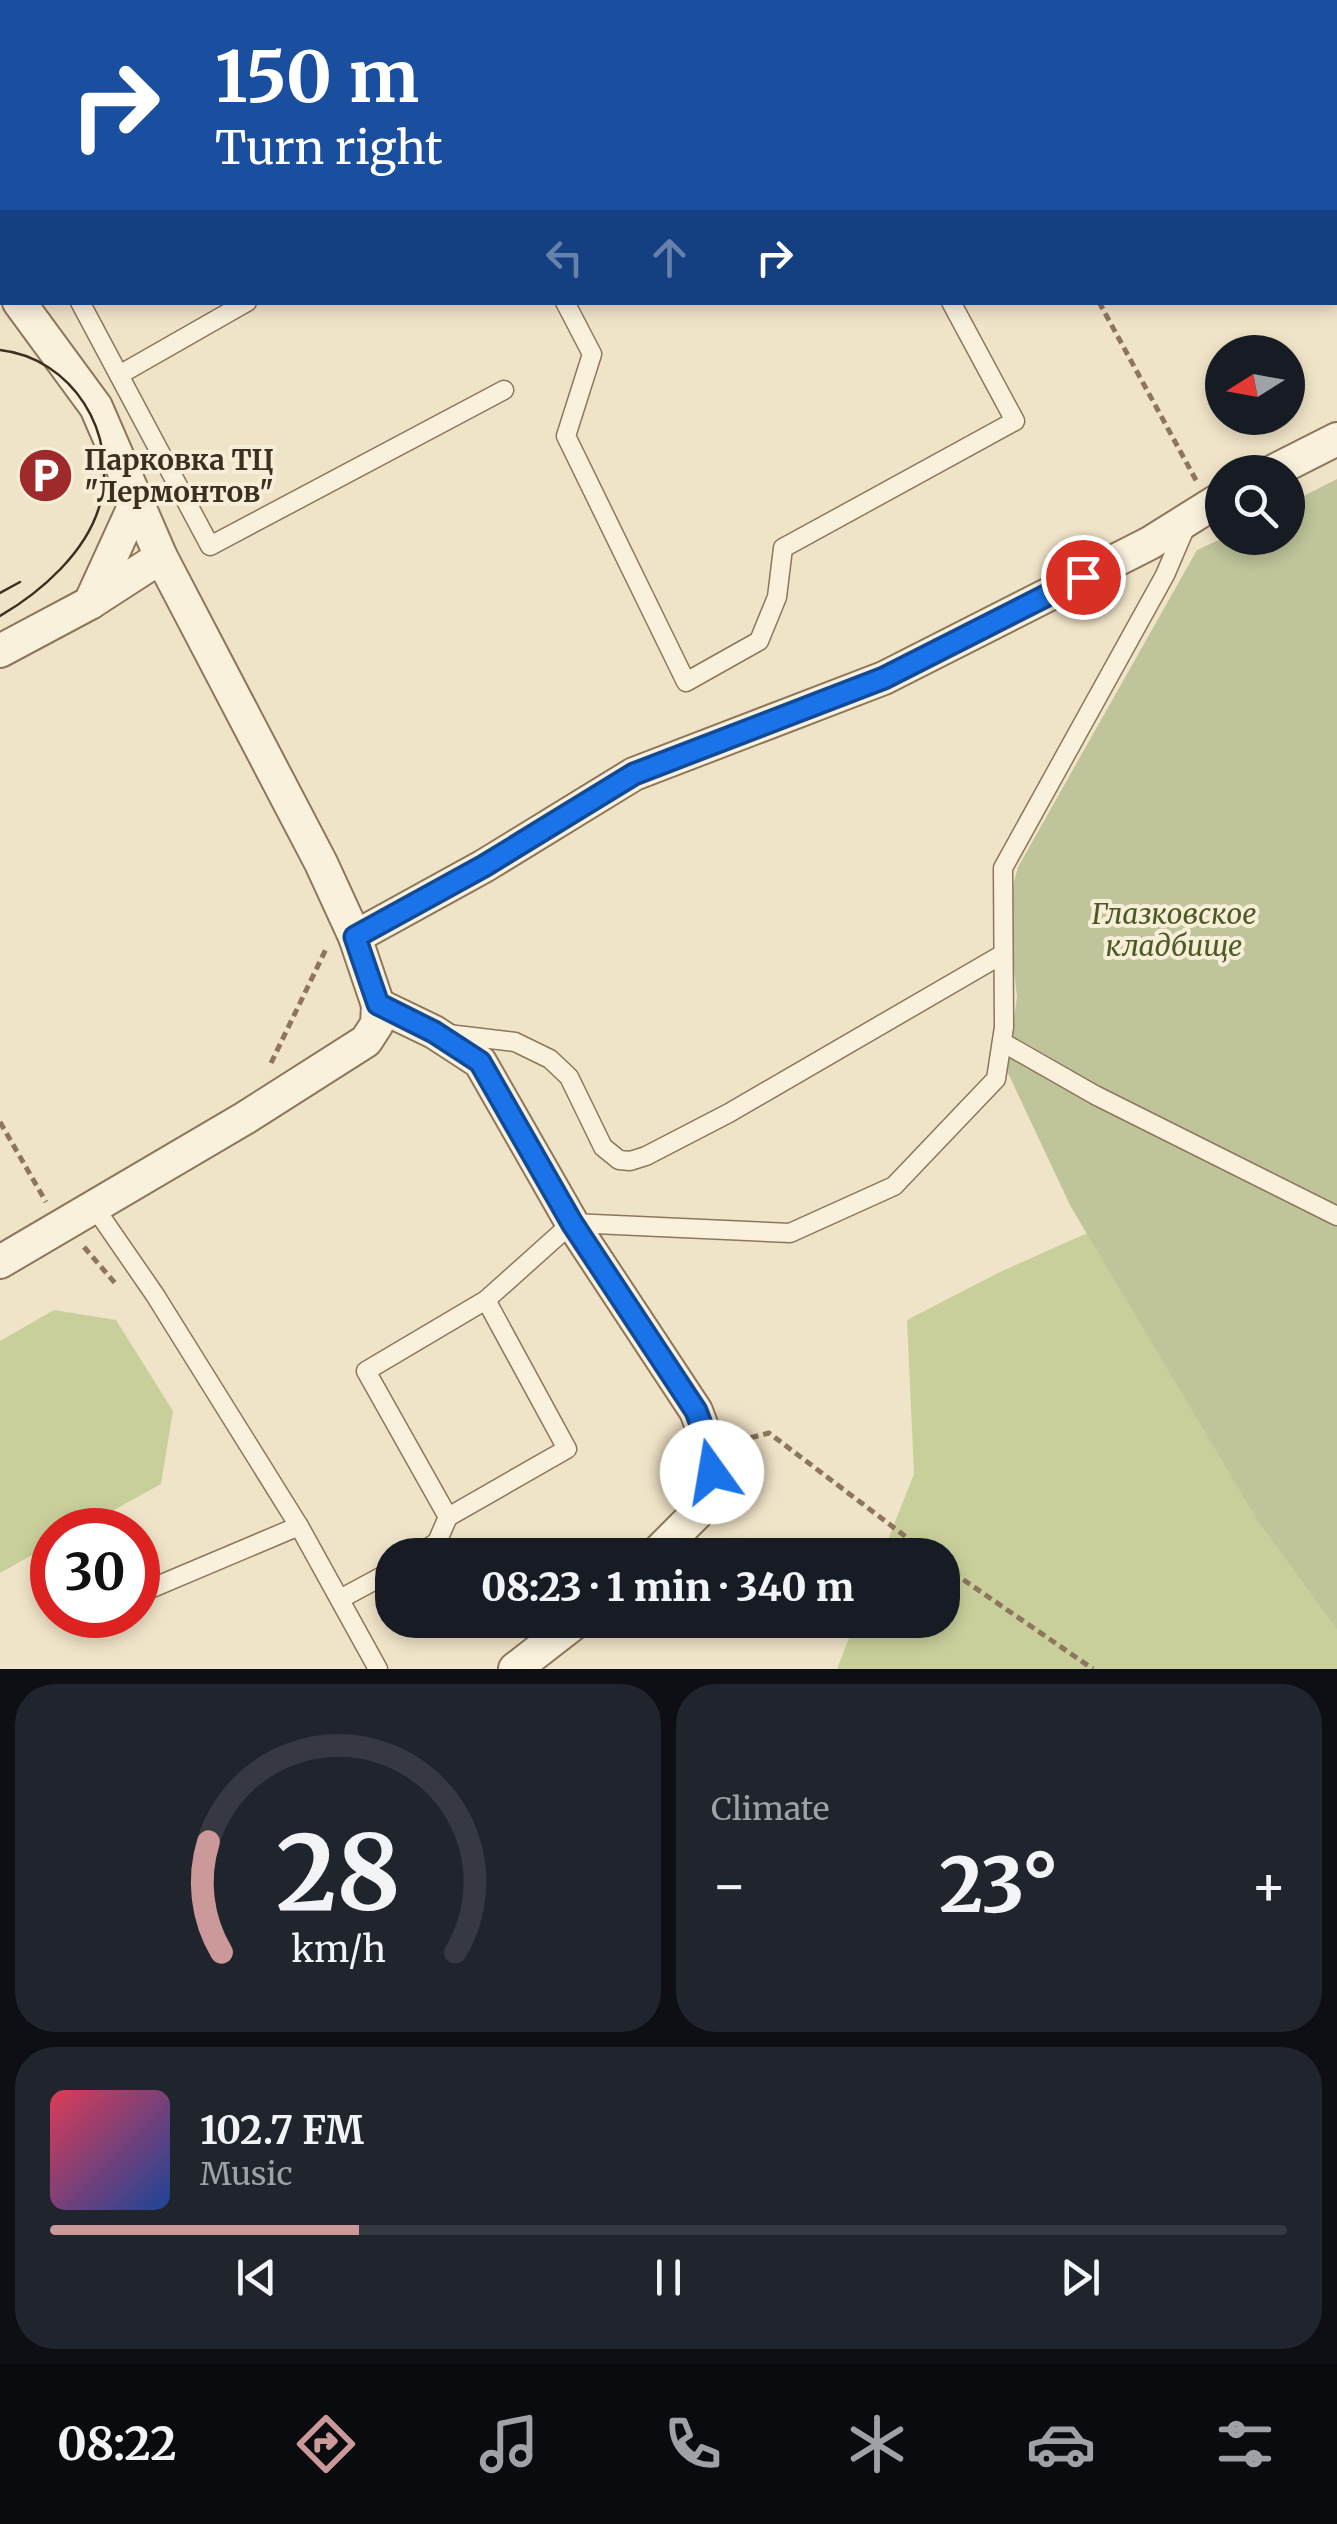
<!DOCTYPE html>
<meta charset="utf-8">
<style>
:root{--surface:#171b24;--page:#20242c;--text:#f1f3f6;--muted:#9ea1a6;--line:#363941;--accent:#cc999b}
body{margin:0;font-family:Merriweather,serif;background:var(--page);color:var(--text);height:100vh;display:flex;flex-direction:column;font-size:38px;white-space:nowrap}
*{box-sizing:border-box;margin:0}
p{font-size:32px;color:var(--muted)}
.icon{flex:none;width:55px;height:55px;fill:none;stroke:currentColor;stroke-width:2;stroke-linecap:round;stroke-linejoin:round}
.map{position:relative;height:1669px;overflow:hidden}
.panel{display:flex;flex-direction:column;gap:15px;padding:15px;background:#0d0f14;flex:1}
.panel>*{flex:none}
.banner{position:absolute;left:0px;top:0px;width:1338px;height:305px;box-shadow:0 5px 15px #0003;background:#1a4fa0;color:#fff;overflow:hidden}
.needle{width:65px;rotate:259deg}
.fabs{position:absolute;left:1205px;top:335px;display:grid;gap:20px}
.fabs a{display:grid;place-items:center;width:100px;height:100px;border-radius:50%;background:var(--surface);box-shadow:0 5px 15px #0003;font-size:50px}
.speed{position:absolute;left:30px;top:1508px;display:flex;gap:20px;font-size:50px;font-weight:700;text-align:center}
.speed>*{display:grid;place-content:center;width:130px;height:130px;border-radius:50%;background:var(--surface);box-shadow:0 5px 15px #0003;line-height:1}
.speed .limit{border:15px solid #d22;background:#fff;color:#111}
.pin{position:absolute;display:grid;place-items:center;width:85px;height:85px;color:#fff;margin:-42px;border:5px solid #fff;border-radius:50%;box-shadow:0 2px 10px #0007}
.me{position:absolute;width:110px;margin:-55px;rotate:347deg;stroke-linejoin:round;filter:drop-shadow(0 0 8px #0008)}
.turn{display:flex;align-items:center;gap:35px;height:210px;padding:0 50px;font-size:45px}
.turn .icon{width:130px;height:130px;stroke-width:2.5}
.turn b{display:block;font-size:70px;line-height:85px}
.lanes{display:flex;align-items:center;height:95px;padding:0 50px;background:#0003;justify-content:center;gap:50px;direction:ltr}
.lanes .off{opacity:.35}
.big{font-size:75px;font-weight:800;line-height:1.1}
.panel .card{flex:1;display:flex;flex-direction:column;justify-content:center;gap:15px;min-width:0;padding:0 35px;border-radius:40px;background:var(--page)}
.panel .dial{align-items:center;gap:0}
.dial svg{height:260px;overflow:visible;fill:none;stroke:var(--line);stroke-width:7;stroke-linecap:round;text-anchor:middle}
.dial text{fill:var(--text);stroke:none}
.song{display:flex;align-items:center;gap:30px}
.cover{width:120px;height:120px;border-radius:15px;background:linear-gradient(135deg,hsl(350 70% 55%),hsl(220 70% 35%))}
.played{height:10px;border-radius:5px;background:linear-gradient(90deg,var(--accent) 25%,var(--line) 25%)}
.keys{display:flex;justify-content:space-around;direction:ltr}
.heat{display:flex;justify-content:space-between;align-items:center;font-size:55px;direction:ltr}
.panel .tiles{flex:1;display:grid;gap:15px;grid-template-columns:1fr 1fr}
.card:last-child{grid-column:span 2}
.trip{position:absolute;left:375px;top:1538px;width:585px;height:100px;border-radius:40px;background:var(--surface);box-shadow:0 5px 15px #0003;font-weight:800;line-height:100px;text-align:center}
.tabs{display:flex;height:160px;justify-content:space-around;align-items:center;background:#090b0e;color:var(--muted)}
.tabs .icon{width:70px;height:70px}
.tabs .on{color:var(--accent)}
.tabs b{font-size:45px;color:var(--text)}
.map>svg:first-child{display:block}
</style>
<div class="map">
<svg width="1337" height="1669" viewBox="0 0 1337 1669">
<rect width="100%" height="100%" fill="#f0e4c8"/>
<!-- green -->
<g fill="#c9cf9b">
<path d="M1337,493V1669H837L856,1620H942V1555H882L914,1474L907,1320L1000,1272L1092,1231L1251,538H1288Z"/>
<path d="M54,1310L116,1320L173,1411L161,1484L78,1530H52V1544L0,1573V1341Z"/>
</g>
<!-- cemetery -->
<path fill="#bfc49a" d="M1337,479V1629L1258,1521L1071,1207L1007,1071L1017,997L1007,908L1018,867L1197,550L1223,538H1288V504Z"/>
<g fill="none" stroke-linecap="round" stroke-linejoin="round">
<defs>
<g id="lane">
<path d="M408,0L409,2"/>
<path d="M776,0L777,2"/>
<path d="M950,0L951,2"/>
<path d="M568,2L572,0"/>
<path d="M80,302L210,546L504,390"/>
<path d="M565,302L592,354L566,436L686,682L759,641L777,597L783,548L1015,421L951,302"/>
<path d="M119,375L247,302"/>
<path d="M448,1034L515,1042L550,1059L569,1077L603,1147L619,1160L630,1161L646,1156L729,1113L1003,954"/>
<path d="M1002,1042L1095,1095L1337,1216"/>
<path d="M95,1208L155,1295L299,1526L138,1594"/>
<path d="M486,1300L567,1449L448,1517L366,1371L486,1300L572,1223L790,1233L894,1186L996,1079L1004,1027L1003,868L1165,575L1186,526"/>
<path d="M299,1526L378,1669"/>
<path d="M418,1555L437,1542L448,1517"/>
<path d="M340,1599L392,1571"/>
</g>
<g id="street">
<path d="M0,167L2,172"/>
<path d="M19,302L96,407L161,557L321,863L355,937L378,1005L434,1032L480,1062L572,1223L696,1411L710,1448L712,1471L696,1514L655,1555"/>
<path d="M1272,472L1337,439"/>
<path d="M90,603L138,498"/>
<path d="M0,651L90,603L161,557"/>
<path d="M355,937L484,866L634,774L884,678L1150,543L1222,498"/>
<path d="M0,1262L245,1118L366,1041L377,1024L378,1005"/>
<path d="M515,1669L578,1620"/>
</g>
<g id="secondary">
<path d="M203,2L208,0"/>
<path d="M0,114L2,113"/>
</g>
</defs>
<!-- lane casing -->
<use href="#lane" stroke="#8d765c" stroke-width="21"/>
<!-- street casing -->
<use href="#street" stroke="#8d765c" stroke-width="36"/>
<!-- secondary casing -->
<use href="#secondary" stroke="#6f573f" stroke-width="51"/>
<!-- path -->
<g stroke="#8d765c" stroke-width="5" stroke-dasharray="8 5" stroke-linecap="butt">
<path d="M66,2L69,0"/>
<path d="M0,15L2,16"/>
<path d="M0,40L2,39"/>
<path d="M0,209L2,206"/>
<path d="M0,231L2,228"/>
<path d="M1099,302L1197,482"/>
<path d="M271,1063L327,947"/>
<path d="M0,1122L46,1202"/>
<path d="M84,1247L115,1283"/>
<path d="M738,1441L769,1433L930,1555"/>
<path d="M942,1565L1093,1669"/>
</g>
<!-- lane -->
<use href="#lane" stroke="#faf1dc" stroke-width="18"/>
<!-- street -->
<use href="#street" stroke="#faf1dc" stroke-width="32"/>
<!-- secondary -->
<use href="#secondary" stroke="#faf1dc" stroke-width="48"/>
<!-- tram -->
<g stroke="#3d2e20" stroke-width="2.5">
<path d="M0,350C72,358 119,433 100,504C87,552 41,592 0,616"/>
<path d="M0,593L20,582"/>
</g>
</g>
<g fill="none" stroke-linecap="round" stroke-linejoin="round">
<defs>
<path id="route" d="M712,1472L710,1448L696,1411L572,1223L480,1062L434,1032L378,1004L355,937L484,866L634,774L884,678L1083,577"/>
</defs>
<!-- route casing -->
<use href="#route" stroke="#114b97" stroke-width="25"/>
<!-- route -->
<use href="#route" stroke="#1a73e8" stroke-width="18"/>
</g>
<!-- icons -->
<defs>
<symbol id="parking-disc" viewBox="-11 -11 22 22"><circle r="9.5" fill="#9e2a2b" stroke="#f7eed8"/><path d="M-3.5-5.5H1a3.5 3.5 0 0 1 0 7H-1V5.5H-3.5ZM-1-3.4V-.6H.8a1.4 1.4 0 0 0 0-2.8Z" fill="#fff"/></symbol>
</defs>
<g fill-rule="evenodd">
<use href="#parking-disc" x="14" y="444" width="63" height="63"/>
</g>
<g text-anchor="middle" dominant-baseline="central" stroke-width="8" stroke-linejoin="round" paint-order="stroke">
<!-- poi labels -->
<g font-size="28" font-weight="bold" fill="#3d2e20" stroke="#f7eed8" text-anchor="start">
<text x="84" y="460">Парковка ТЦ<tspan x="84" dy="32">"Лермонтов"</tspan></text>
</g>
<!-- park labels -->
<g font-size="28" font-style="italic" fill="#4d5a26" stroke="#f7eed8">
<text x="1174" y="914">Глазковское<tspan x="1174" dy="32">кладбище</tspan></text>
</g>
</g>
</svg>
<div class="fabs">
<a><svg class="needle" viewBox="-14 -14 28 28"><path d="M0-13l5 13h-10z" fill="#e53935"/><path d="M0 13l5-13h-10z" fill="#9ea1a6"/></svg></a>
<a><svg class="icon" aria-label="search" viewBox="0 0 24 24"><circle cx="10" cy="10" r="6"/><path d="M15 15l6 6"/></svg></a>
</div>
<div class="speed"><div class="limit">30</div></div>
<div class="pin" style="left:1083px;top:577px;background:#d93025"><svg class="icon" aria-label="arrive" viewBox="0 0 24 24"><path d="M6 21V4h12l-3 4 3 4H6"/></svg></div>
<svg class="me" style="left:712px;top:1472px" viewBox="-20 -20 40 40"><circle r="19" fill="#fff"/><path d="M0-13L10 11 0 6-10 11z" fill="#1a73e8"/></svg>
<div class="trip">08:23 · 1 min · 340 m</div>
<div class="banner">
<div class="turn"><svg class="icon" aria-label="right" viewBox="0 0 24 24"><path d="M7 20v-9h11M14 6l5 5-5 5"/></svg><div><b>150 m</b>Turn right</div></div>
<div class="lanes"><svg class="icon off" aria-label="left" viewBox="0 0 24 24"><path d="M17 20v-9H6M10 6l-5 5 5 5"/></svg><svg class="icon off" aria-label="ahead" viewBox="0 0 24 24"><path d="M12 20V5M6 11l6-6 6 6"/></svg><svg class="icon" aria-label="right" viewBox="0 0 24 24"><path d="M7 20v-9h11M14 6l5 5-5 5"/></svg></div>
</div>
</div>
<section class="panel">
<div class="tiles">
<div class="card dial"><svg viewBox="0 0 100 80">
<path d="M14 69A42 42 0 1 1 86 69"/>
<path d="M14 69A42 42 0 0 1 10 35" stroke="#cc999b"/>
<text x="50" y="56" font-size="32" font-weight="700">28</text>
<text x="50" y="72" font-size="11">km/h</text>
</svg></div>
<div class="card"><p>Climate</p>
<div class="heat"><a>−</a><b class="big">23°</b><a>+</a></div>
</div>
<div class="card">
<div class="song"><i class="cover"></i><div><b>102.7 FM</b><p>Music</p></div></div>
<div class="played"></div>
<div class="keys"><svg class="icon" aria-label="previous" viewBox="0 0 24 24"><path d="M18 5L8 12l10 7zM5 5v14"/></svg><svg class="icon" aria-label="pause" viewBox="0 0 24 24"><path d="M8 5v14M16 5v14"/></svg><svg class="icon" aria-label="next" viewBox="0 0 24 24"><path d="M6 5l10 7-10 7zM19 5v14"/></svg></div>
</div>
</div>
</section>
<nav class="tabs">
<b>08:22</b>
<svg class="icon on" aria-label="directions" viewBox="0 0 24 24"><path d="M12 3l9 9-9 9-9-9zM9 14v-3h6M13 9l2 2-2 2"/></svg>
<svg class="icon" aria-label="music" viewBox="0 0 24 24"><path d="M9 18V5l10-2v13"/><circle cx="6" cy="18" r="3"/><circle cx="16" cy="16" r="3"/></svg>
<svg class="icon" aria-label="phone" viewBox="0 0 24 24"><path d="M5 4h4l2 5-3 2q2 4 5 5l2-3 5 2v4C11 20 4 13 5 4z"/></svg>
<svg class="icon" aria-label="climate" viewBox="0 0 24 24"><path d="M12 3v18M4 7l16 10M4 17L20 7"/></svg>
<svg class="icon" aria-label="car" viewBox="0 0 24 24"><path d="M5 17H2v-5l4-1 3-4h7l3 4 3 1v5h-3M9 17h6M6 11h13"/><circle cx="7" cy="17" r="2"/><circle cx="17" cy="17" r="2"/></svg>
<svg class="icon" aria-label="filters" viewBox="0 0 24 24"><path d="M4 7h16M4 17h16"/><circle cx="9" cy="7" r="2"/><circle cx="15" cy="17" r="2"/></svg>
</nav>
